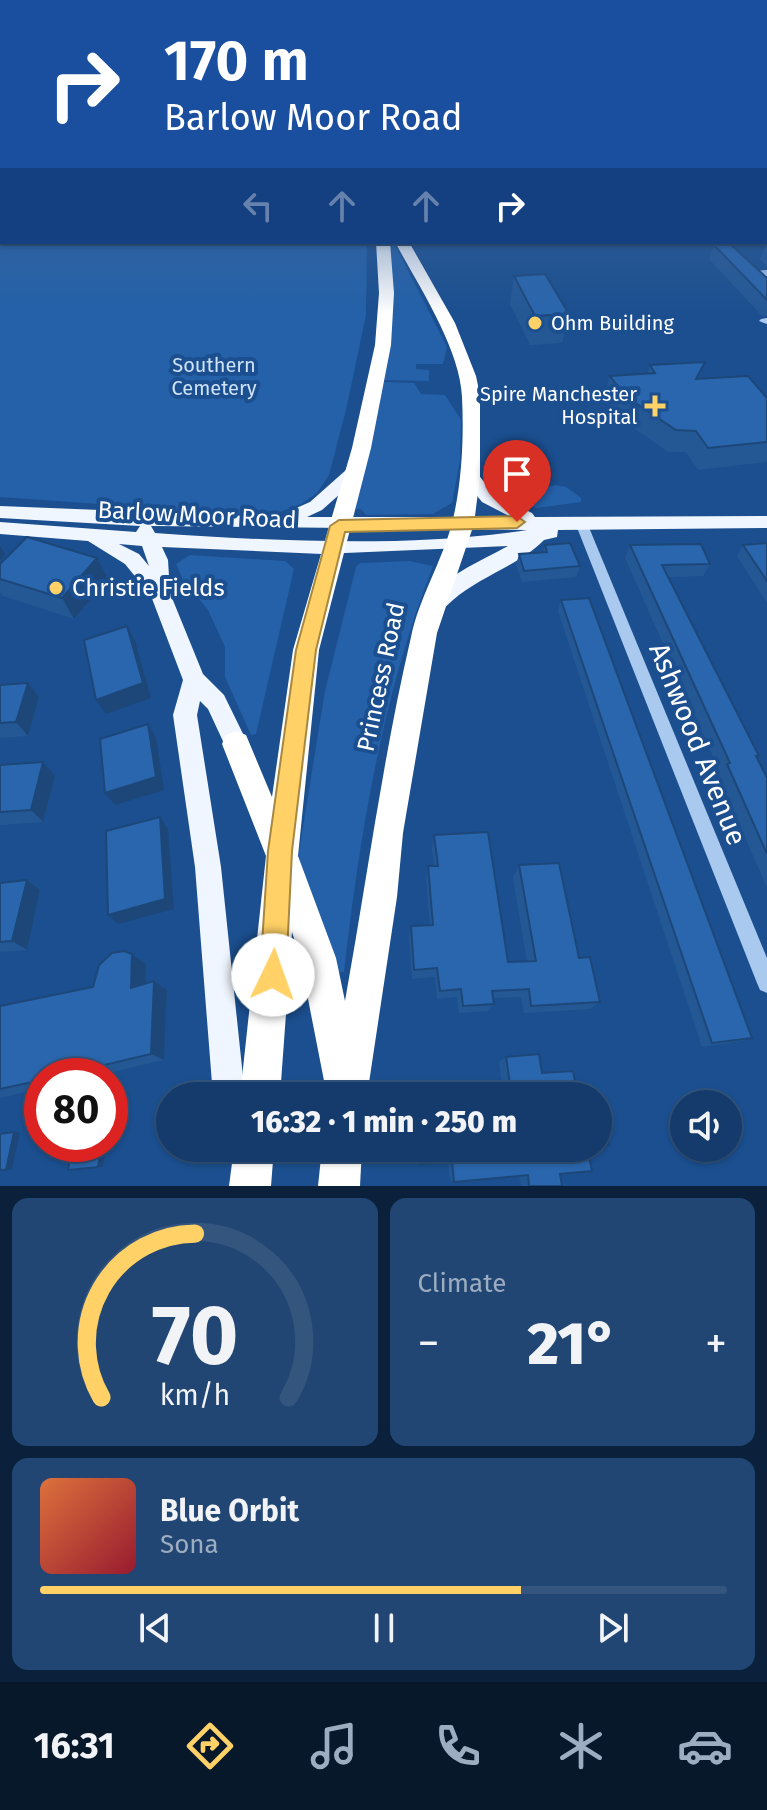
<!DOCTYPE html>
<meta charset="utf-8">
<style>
:root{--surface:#143b6b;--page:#214673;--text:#f1f3f6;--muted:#9dadc1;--line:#33557e;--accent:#ffd166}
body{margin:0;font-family:"Fira Sans",sans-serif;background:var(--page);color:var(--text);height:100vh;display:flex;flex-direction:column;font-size:30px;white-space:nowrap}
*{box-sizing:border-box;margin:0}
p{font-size:26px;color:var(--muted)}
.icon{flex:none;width:44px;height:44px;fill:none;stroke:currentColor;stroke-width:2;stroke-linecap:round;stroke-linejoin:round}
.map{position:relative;height:1186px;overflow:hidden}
.side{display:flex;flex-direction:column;gap:12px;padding:12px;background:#0b203b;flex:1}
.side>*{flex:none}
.banner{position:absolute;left:0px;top:0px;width:768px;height:244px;box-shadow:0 2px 6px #0004,0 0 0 2px var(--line);background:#1a4fa0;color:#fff;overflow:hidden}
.buttons{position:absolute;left:670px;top:1090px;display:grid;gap:16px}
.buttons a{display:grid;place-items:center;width:72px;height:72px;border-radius:50%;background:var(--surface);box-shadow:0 2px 6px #0004,0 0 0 2px var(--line);font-size:40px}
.speed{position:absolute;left:24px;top:1058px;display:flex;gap:16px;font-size:40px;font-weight:700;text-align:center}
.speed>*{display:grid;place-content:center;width:104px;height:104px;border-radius:50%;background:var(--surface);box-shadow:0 2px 6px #0004,0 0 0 2px var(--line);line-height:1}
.speed .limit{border:12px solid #d22;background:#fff;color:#111}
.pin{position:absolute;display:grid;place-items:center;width:68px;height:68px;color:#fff;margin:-82px -34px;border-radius:50% 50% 50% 0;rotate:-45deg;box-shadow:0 0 8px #0007}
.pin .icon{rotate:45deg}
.me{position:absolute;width:88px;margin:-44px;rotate:3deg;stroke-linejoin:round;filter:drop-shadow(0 0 6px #0008)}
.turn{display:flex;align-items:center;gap:28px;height:168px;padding:0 32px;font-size:36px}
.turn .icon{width:104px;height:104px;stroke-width:2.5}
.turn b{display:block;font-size:56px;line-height:68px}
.lanes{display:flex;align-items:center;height:76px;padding:0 32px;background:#0003;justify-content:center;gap:40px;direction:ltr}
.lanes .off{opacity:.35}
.big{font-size:60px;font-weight:800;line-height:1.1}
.side .card{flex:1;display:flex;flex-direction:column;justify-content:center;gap:12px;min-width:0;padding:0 28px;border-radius:16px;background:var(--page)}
.side .dial{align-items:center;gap:0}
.dial svg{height:208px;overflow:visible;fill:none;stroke:var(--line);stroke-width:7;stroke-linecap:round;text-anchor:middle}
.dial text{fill:var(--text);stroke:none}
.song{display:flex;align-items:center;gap:24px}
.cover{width:96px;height:96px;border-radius:12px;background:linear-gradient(135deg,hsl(20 70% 55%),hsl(350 70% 35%))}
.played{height:8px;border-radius:4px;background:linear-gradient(90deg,var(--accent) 70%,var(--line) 70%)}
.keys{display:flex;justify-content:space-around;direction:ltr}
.heat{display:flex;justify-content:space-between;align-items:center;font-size:44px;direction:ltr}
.side .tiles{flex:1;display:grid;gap:12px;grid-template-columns:1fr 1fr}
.card:last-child{grid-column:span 2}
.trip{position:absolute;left:156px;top:1082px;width:456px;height:80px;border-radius:40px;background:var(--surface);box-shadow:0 2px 6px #0004,0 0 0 2px var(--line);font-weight:800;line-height:80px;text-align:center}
.tab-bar{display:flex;height:128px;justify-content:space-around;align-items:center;background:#08182b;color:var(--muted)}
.tab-bar .icon{width:56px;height:56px}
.tab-bar .selected{color:var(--accent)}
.tab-bar b{font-size:36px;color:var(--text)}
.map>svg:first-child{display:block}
</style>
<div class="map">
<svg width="767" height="1186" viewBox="0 0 767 1186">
<rect width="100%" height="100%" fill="#1b4f8f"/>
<!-- green -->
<g fill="#2461a8">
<path d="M0,148L2,242H367L366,315L346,410L329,475L317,493L301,504L280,512L255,515L0,497Z"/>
<path d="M394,243L447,347L443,364H416V369L429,370V381L382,380L388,244Z"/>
<path d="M382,382L414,383L421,394L445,395L461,420L460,461L452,503L433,514L366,515L361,509H355Z"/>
<path d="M490,464L522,469L503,494L491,480Z"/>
<path d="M555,485L566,487L581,498V502L536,508L506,498Z"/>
<path d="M190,555L285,561L294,569L256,734L251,735L225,677V647L208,610L183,580L176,564Z"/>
<path d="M409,561L433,566C382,697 360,833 344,972L336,973L297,864L325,691L356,567L360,563Z"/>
</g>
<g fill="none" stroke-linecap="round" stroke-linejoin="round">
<!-- minor -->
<g fill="#a9c9ee" fill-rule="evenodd">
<path d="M767,270V276L751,277L747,274L751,271Z"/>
<path d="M767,318V324L759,321L761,319Z"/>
<path d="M582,521L588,525L767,958V993L760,990L757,983L576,525Z"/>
</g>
<!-- major -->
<path fill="#f0f6ff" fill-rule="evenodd" d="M352,468L360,474L358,478L322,510L307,517H511L482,502L461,476L470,470L476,472L494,494L532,513L535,517L767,516V528L558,530L557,537L544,540C520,565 480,576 453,600C444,608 438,616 426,612L423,606C439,578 481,561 508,546L322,554L162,547L168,560L170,593L203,674L224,695L248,744L244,752L236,755L228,752L208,709L200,701L197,715L221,867L245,1096H213L195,867L173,715L183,680L151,596L125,564L88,541L0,534V522L136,532L140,526L0,518V506L276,517L310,502L346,470ZM151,526L527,530C411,548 272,541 155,533ZM119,544L142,546L149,566L139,554Z"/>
<!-- highway -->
<g fill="#fff" fill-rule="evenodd">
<path d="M376,242H390L394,293L391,345L371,448L319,650L298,856L336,958L345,1001C367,879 383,757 411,637C419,598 442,562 452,523C462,484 464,437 462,397C460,348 418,285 395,242H409L455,323L476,376L480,395V476L474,524L437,633L403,833L397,897L367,1096H327L300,958L292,932L280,1096H240L266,856L222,744L226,735L236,731L246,735L272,797L293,650L352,448L375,345L379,293Z"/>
<path d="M234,1148H274L271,1186H229Z"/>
<path d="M322,1148H362L360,1186H318Z"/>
</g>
</g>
<!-- wall -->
<g fill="#245895">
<path d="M714,245L767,278V316H762L709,259Z"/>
<path d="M766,245H767V266L760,259Z"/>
<path d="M514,276L569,314L562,343L530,345L510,304Z"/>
<path d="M705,362L698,379L767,398V462L698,470L686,452H668L618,417L604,397L610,376L647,374L650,365Z"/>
<path d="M767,543V603L737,556L743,545Z"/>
<path d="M545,545L580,566L576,577L522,582L516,565L519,554L543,552Z"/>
<path d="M630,545L710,564L703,576L668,577L759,756L757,758L767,778V888L718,774L720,772L625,558Z"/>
<path d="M0,564L108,579L74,619L3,596L0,592Z"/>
<path d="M561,600L752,1038L741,1041L702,1047L558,611Z"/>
<path d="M0,685L39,697L28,736L0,738Z"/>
<path d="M0,765L55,776L43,822L0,825Z"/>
<path d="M434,835L508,962L527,961L513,878L519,865L579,958L600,1002L590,1009L524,1013L521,997L493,998L494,1004L488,1011L459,1013L457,997L437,999L435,977L412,979L409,936L411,926L430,925L426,879L428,866H434L432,849Z"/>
<path d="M27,880L40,890L27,950L0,952V883Z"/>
<path d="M132,954L146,964L145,984L154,981L167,990L164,1060L95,1076H42V1088L0,1098V1006L93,987Z"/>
<path d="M506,1057L542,1073L578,1096H439L438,1094L442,1090L502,1085L499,1062Z"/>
<path d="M417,1148H587L560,1174L562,1186H521L519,1176L454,1182L450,1180L448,1161L418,1163Z"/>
</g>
<!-- shaded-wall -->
<g fill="#1d4779">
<path d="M0,546L5,554L0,561Z"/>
<path d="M97,558L108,579L74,619L62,598Z"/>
<path d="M127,626L135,641L151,698L106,714L96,700Z"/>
<path d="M28,683L39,697L28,736L16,722Z"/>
<path d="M148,724L156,738L164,790L115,805L105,793Z"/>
<path d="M43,762L55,776L43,822L31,810Z"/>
<path d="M160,817L168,829L174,909L118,924L108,915Z"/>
<path d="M27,880L40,890L27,950L12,941Z"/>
<path d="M132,954L146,964L145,997L131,988Z"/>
<path d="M154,981L167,990L164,1060L151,1054Z"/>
<path d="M14,1132H20L12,1169L6,1170Z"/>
<path d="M102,1144H106L103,1167H98Z"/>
</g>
<!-- building -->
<g fill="#2a66ad" stroke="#1d4779" stroke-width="2">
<path d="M766,148H767V191L766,190Z"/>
<path d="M717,242H728L767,278V300L714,245Z"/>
<path d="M545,274L569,314L535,316L514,276Z"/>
<path d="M705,362L696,379L748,376L767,398V442L708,448L696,431L676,430L625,396L610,376L655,373L650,365Z"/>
<path d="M27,537L97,558L62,598L0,579V564Z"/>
<path d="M570,543L580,566L524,571L519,554L547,552L545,545Z"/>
<path d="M767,543V581L743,545Z"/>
<path d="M701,544L710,564L662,565L759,756H756L767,778V854L727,764L730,763L630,545Z"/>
<path d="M589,598L752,1038L712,1043L561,600Z"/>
<path d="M127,626L143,683L96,700L84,640Z"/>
<path d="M28,683L16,722L0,723V685Z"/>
<path d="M148,724L156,777L105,793L100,739Z"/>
<path d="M43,762L31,810L0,812V765Z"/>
<path d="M160,817L165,899L108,915L106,831Z"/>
<path d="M488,832L508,962L536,961L519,865L559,863L579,958L590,957L600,1002L531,1006L529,989L492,991L494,1004L463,1006L461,989L440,991L437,968L414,970L411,926L433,925L428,866H438L434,835Z"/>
<path d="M27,880L12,941L0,942V883Z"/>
<path d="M124,951L132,954L131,988L154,981L151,1054L58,1076H42V1080L0,1089V1006L93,987L99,965L112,953Z"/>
<path d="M539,1054L542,1073L573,1071L578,1096H442V1090L510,1084L506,1057Z"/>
<path d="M598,1097H599L609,1145L598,1146Z"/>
<path d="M14,1132L6,1170H0V1134Z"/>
<path d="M73,1144H102L98,1167L68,1170Z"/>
<path d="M419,1148H587L592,1171L560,1174L562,1186H529L528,1175L454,1182L452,1161L420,1164Z"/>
</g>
<!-- sky -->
<linearGradient id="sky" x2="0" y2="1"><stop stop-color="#0f2b4f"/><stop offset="0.47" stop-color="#39639b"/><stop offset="1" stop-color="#39639b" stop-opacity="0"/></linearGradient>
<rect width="767" height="314" fill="url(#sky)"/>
<!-- route -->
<path fill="#ffd166" stroke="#a68842" stroke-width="2" d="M517,516L525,522L517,528L345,532L316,650L292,851L286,975L283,984L273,988L263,984L260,975L268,851L296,650L330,526L339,520Z"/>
<!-- markers -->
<g fill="#ffd166" stroke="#1b4f8f" stroke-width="3">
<circle cx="535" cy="323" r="8"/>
<path d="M651 394h8v8h8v8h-8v8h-8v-8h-8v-8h8z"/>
<circle cx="56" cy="588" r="8"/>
</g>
<g text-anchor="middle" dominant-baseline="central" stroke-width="8" stroke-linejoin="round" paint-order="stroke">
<!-- far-poi labels -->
<g font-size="20" fill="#fff" stroke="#1b4f8f" text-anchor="start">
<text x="551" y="323">Ohm Building</text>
<text x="637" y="394" text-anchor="end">Spire Manchester<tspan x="637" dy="23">Hospital</tspan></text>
</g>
<!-- far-park labels -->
<g font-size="20" fill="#cfe3fa" stroke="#1b4f8f">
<text x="214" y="365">Southern<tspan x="214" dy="23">Cemetery</tspan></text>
</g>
<!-- street labels -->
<g font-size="24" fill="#fff" stroke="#1b4f8f">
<text transform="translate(197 515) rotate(3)">Barlow Moor Road</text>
<text transform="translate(381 677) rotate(-78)">Princess Road</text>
</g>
<!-- poi labels -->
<g font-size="24" fill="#fff" stroke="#1b4f8f" text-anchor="start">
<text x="72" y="588">Christie Fields</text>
</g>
<!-- near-street labels -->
<g font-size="28" fill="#fff" stroke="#1b4f8f">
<text transform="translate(698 744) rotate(68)">Ashwood Avenue</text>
</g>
</g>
</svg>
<div class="buttons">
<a><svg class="icon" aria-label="sound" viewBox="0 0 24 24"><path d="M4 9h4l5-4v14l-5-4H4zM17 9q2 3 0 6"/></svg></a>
</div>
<div class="speed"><div class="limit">80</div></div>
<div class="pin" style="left:517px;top:522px;background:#d93025"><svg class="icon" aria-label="arrive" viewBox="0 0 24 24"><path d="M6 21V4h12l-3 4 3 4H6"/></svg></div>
<svg class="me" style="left:273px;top:975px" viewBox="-20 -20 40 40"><circle r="19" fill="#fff"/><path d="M0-13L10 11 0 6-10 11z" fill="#ffd166"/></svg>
<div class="trip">16:32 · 1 min · 250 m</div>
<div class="banner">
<div class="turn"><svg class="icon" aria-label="right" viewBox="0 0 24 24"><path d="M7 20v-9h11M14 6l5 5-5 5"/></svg><div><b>170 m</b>Barlow Moor Road</div></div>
<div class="lanes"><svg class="icon off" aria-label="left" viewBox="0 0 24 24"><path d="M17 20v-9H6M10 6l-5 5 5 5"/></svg><svg class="icon off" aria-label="ahead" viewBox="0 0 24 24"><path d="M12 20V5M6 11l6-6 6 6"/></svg><svg class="icon off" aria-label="ahead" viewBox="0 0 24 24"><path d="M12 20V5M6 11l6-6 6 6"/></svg><svg class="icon" aria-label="right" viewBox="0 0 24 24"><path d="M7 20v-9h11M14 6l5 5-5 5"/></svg></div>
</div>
</div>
<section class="side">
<div class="tiles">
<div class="card dial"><svg viewBox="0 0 100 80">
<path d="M14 69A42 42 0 1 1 86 69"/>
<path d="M14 69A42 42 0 0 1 50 6" stroke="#ffd166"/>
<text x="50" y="56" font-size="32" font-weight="700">70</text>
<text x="50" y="72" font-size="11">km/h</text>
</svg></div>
<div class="card"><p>Climate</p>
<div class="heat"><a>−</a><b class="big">21°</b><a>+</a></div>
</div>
<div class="card">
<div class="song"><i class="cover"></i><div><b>Blue Orbit</b><p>Sona</p></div></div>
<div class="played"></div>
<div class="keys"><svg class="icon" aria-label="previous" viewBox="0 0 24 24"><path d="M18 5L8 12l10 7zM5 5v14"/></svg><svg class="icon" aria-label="pause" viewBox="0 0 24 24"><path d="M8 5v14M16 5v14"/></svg><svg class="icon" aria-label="next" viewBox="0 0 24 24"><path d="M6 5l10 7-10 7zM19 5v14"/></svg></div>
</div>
</div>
</section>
<nav class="tab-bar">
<b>16:31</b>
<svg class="icon selected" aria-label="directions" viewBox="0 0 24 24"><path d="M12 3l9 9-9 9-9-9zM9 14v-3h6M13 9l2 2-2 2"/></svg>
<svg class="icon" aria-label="music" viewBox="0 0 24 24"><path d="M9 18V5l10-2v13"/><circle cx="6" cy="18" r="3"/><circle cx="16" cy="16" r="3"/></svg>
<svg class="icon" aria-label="phone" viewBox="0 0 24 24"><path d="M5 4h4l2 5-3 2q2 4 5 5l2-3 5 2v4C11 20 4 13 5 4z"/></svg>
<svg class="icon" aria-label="climate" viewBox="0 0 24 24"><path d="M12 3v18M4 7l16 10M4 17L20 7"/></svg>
<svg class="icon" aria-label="car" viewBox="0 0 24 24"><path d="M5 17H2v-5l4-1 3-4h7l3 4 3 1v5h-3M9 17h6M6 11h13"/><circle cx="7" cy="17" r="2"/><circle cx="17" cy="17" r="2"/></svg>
</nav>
